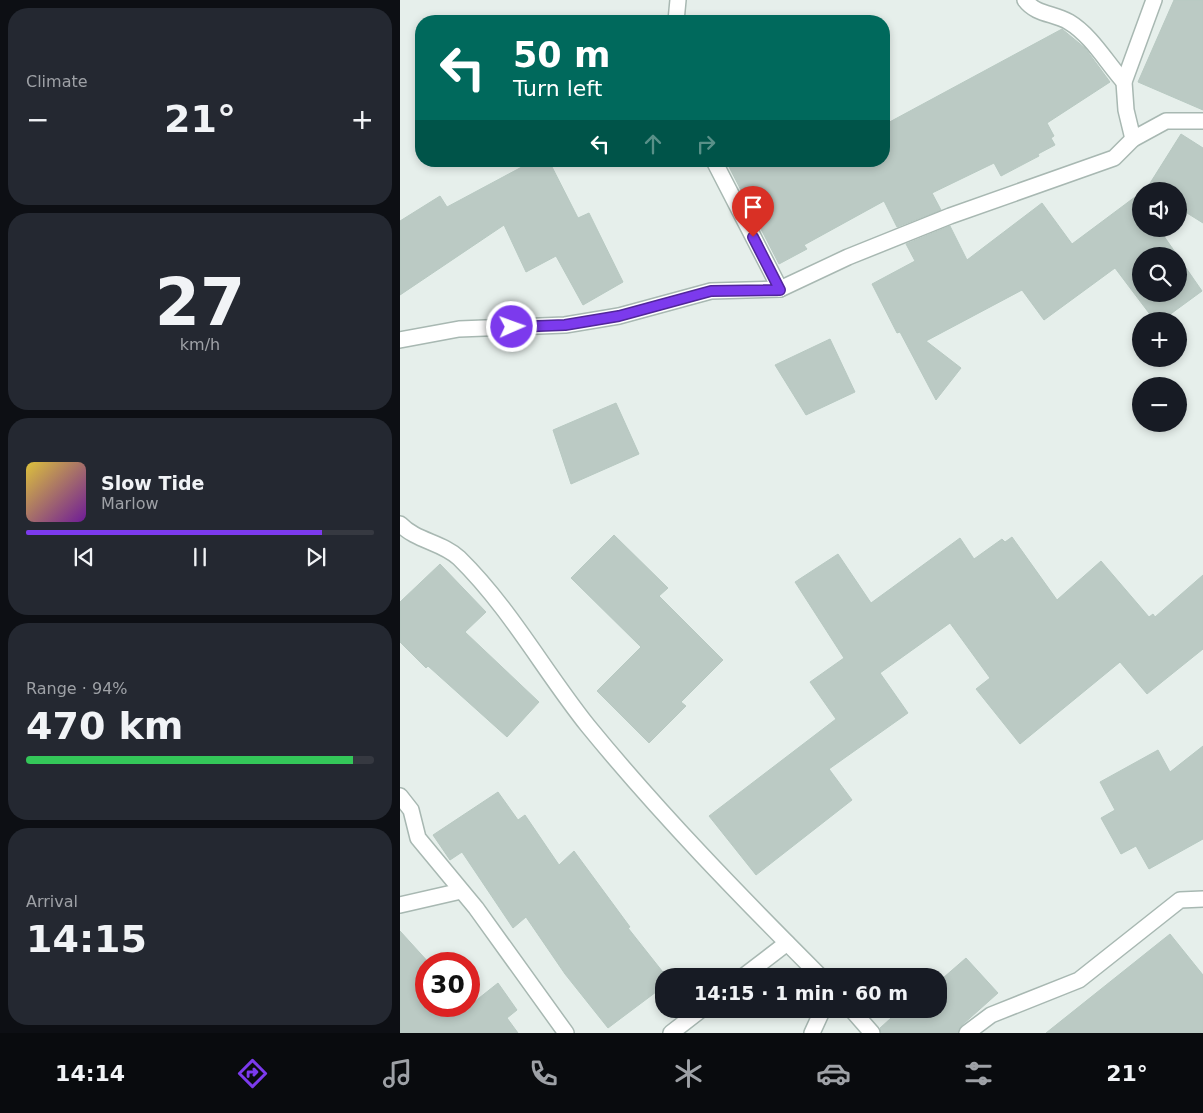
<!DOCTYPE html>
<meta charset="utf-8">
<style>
:root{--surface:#171b24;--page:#242831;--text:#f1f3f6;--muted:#9ea1a6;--line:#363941;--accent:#7c3aed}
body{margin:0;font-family:"DejaVu Sans",sans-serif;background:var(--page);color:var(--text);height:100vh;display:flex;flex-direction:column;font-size:19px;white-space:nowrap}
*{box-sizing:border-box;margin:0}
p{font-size:16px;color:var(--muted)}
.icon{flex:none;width:28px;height:28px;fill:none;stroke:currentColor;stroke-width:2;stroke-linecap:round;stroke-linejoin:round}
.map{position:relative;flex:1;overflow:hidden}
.panel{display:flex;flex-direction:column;gap:8px;padding:8px;background:#0d0f14;width:400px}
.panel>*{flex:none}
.banner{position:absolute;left:15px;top:15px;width:475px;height:152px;border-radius:20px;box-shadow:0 2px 8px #0003;background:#00695c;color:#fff;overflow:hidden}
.buttons{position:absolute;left:732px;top:182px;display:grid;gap:10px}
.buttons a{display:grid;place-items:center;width:55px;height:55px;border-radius:50%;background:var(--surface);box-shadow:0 2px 8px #0003;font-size:25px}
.speed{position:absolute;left:15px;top:952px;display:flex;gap:10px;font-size:25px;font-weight:700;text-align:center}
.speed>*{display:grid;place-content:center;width:65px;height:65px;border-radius:50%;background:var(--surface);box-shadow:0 2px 8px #0003;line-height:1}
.speed .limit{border:8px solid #d22;background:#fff;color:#111}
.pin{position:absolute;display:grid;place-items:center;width:42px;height:42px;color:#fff;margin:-51px -21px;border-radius:50% 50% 50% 0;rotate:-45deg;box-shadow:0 0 5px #0007}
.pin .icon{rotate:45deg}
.me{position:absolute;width:55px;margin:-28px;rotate:88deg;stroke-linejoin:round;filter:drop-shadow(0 0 4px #0008)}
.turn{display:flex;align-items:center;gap:18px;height:105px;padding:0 15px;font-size:22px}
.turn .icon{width:65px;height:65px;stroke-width:2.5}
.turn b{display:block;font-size:35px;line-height:42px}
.lanes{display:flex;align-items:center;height:48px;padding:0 15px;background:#0003;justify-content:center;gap:25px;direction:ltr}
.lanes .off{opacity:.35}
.big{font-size:38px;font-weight:800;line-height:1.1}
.panel .tile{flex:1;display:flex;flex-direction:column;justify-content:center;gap:8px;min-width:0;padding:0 18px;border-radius:20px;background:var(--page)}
.panel .dial{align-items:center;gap:0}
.dial b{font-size:65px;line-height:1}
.song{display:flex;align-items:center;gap:15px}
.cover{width:60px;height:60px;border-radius:8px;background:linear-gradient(135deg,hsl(50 70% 55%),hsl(280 70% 35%))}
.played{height:5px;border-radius:2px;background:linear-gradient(90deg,var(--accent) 85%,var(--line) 85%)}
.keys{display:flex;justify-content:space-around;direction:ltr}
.heat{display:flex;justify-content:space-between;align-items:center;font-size:28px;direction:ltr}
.charge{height:8px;border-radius:4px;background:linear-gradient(90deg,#34c759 94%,var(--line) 0)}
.trip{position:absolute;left:255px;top:968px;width:292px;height:50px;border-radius:20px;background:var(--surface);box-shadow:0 2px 8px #0003;font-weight:800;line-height:50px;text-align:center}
.menu{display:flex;height:80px;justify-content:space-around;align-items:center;background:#090b0e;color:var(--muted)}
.menu .icon{width:35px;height:35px}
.menu .selected{color:var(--accent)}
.menu b{font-size:22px;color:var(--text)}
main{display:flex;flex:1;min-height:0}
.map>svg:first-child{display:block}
</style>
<main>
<section class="panel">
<div class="tile"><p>Climate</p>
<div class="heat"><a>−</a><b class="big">21°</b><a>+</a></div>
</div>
<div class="tile dial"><b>27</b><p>km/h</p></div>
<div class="tile">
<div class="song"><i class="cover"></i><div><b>Slow Tide</b><p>Marlow</p></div></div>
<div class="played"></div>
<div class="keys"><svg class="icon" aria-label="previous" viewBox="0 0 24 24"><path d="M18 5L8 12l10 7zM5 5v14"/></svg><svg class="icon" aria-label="pause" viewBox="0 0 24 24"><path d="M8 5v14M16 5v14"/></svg><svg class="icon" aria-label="next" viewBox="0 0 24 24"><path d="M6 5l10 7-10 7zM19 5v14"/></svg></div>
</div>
<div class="tile"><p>Range · 94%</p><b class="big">470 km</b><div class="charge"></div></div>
<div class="tile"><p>Arrival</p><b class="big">14:15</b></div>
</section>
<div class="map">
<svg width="803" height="1033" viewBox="0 0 803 1033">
<rect width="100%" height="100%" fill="#e6efeb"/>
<!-- building -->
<g fill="#bbcac4" stroke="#b8c9c2" fill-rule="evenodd">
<path d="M774,0H803V110L738,82Z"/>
<path d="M662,29L685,48L710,82L647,123L654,136L651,138L655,145L638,154L639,156L601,176L594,163L532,193L541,210L497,227L484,201L404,245L407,249L379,264L326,161H484V125Z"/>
<path d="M781,134L803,148V223L779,208V191H752L747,188Z"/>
<path d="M133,161H149L178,218L189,213L223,282L183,305L156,256L126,272L104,225L0,295V221L40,196L47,207Z"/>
<path d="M735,197L741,206V229H759L802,291L761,321H755L715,268L644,320L622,290L526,341L561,368L536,400L500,332L497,333L472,284L515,261L506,244L550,226L567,260L642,203L672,244ZM741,256H779V294H741Z"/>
<path d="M430,339L455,392L406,415L375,365Z"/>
<path d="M216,403L239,454L171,484L153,430Z"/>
<path d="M214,535L268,588L259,596L323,660L281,702L286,706L249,743L197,691L241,647L171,578Z"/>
<path d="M612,537L657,600L701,561L749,617L753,614L755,617L803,575V649L747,694L720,662L620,744L576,689L590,678L550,623L480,673L508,713L429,769L452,800L356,875L309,816L436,719L410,682L444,658L395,582L438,554L471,603L560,538L574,559L602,539L605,542Z"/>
<path d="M40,564L86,612L65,632L139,702L107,737L28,666L26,668L0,642V602Z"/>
<path d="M803,746V839L749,869L736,846L721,854L701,818L715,810L700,782L758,750L770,772Z"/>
<path d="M98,792L118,820L125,815L159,865L174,851L230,927L228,928L266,976H264V986L208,1028L165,974L126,917L113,928L62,852L50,860L33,835Z"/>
<path d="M0,931L30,964H26V1006H69L98,983L117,1010L107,1018L118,1033H0Z"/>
<path d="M770,934L803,975V1033H646Z"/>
<path d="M566,958L598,993L561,1026L558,1033H481L480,1028L501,1009H539L537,976L540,974L543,978Z"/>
</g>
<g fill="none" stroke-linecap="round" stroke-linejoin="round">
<defs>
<g id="minor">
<path d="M625,0C636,15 654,13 669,22C691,35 707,63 724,82"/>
<path d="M276,21L278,0"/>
<path d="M733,139L726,110L724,82L754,0"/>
<path d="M314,161L380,289"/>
<path d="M0,340L59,329L165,325L219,316L311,291L380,289L448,257L550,216L714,158L733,139L766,121H803"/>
<path d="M0,524C16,541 42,542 59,558C110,608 144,671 188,726C260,814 340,896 420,976"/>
<path d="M0,796L11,810L18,838L76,908L166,1033"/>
<path d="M0,905L61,891"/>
<path d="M344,976L387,943"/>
<path d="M451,1009L472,1033"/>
<path d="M271,1033L302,1009"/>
<path d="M412,1033L423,1009"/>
<path d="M567,1033L591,1015L679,980L780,900L803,899"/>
</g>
</defs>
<!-- minor casing -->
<use href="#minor" stroke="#a8b8b2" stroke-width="18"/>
<!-- minor -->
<use href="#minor" stroke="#fff" stroke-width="15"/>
</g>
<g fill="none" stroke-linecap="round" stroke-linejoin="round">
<defs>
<path id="route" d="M112,327L165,325L219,316L311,291L380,290L353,237"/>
</defs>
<!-- route casing -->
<use href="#route" stroke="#51269a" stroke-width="12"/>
<!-- route -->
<use href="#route" stroke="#7c3aed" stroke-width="9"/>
</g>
</svg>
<div class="buttons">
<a><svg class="icon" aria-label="sound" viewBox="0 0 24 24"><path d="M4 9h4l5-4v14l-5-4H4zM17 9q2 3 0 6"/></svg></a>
<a><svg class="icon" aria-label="search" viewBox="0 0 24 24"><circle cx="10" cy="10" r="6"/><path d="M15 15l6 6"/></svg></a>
<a>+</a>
<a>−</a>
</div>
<div class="speed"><div class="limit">30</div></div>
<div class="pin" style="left:353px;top:237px;background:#d93025"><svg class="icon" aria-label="arrive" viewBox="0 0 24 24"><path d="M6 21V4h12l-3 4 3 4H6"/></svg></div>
<svg class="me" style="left:112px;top:327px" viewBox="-20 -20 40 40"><circle r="17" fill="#7c3aed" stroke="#fff" stroke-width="3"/><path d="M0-11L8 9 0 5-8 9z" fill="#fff"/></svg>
<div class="trip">14:15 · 1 min · 60 m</div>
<div class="banner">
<div class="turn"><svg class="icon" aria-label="left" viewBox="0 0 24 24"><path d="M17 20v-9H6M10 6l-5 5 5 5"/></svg><div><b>50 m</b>Turn left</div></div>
<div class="lanes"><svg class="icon" aria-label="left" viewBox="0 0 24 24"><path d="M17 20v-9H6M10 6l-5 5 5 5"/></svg><svg class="icon off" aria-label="ahead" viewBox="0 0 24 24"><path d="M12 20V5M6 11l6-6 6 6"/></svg><svg class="icon off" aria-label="right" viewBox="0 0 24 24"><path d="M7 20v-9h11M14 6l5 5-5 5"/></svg></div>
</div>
</div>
</main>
<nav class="menu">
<b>14:14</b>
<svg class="icon selected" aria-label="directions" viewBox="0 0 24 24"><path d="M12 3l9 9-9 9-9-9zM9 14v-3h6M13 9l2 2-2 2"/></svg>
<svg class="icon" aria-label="music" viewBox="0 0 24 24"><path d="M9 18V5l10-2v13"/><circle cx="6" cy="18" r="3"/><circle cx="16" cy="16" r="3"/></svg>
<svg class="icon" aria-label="phone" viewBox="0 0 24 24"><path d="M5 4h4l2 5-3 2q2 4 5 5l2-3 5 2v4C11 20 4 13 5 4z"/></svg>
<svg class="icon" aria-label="climate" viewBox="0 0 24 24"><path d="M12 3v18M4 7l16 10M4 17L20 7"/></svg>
<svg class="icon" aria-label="car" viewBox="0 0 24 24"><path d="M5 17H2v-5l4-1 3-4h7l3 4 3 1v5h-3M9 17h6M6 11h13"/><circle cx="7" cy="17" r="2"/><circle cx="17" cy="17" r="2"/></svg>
<svg class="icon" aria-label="filters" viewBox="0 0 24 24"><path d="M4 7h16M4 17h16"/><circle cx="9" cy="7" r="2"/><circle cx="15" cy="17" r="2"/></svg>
<b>21°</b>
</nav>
